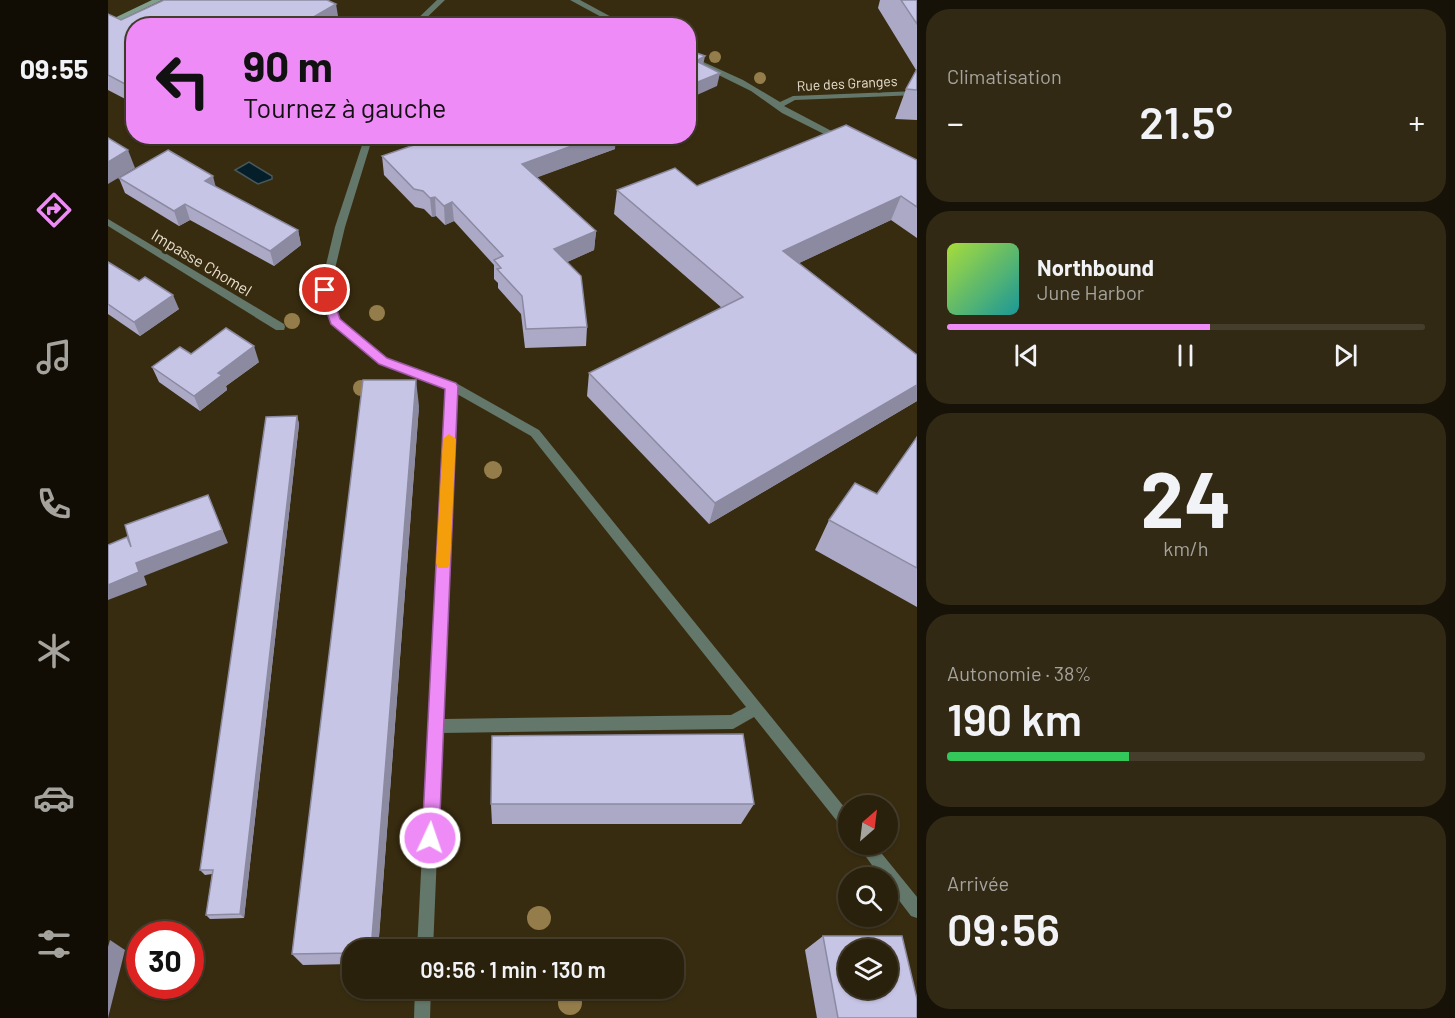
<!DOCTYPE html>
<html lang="fr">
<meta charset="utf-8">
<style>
:root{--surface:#2a210c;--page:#322915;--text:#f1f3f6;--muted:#a5a39d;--line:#463e2d;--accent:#ee8bf7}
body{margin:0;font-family:Barlow,sans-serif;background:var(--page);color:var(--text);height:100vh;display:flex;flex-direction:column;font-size:22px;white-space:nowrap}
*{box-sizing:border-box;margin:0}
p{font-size:20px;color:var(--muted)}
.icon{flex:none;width:33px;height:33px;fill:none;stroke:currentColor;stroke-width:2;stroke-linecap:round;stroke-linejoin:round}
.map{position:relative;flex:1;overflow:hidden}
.sheet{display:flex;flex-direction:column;gap:9px;padding:9px;background:#171207;width:538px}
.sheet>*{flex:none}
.top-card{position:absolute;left:18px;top:18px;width:570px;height:126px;border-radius:24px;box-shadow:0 2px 4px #0004,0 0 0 2px var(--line);background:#ee8bf7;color:#111;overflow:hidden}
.needle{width:39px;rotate:28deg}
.fabs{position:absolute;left:730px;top:795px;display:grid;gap:12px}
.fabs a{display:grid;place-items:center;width:60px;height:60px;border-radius:50%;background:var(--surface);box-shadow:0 2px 4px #0004,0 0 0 2px var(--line);font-size:30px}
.speed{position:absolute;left:18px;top:921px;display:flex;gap:12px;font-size:30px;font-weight:700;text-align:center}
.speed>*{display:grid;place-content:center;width:78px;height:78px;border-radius:50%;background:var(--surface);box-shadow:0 2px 4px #0004,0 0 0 2px var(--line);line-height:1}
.speed .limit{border:9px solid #d22;background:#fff;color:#111}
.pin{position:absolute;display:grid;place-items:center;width:51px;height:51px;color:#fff;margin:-26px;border:3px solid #fff;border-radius:50%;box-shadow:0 2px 6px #0007}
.me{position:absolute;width:66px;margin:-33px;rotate:3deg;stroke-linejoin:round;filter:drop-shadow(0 0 4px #0008)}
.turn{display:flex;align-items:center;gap:21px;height:126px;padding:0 18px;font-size:27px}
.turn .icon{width:78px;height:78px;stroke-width:2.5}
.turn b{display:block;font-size:42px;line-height:51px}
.big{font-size:45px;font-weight:600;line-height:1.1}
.sheet .card{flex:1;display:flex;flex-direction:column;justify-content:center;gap:9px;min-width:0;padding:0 21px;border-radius:24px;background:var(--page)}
.sheet .dial{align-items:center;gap:0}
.dial b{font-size:78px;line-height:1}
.song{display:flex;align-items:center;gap:18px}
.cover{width:72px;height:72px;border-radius:9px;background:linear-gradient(135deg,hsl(80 70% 55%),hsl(180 70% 35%))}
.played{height:6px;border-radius:3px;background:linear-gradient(90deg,var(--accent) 55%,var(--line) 55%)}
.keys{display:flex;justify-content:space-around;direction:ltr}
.heat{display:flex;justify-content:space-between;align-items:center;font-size:33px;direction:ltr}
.charge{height:9px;border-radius:4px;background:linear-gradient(90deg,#34c759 38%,var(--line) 0)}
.trip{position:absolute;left:234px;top:939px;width:342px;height:60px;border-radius:24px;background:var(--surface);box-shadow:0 2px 4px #0004,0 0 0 2px var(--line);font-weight:600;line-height:60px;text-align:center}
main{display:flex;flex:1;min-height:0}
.dock{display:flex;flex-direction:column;width:108px;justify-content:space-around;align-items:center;background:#110d05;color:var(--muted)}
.dock .icon{width:42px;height:42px}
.dock .active{color:var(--accent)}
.dock b{font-size:27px;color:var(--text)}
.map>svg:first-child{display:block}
</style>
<main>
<nav class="dock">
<b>09:55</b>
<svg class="icon active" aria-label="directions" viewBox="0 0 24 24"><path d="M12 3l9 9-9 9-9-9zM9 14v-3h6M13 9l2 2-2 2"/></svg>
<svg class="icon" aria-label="music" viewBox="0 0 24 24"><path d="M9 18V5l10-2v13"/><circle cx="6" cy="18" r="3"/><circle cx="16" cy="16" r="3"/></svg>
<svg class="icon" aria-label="phone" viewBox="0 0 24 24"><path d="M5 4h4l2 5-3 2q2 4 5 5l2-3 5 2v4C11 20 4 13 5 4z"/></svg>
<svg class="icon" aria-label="climate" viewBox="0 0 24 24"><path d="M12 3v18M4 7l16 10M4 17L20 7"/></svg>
<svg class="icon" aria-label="car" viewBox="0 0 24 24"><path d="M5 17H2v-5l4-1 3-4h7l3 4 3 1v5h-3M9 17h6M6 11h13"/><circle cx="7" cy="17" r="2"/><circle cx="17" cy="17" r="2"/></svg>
<svg class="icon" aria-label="filters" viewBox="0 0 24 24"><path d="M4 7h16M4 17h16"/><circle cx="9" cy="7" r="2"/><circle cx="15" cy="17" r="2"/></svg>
</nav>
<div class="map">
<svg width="809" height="1018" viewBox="0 0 809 1018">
<rect width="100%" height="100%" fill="#382c10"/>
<!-- water -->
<path fill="#041e2a" stroke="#48585c" stroke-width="1.5" d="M141,162L164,176V179L150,184L127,170Z"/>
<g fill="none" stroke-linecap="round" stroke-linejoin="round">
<!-- street -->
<g fill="#63776b" fill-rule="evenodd">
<path d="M329,0H337L310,26H302Z"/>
<path d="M462,0H472L520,26H510Z"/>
<path d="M580,55L635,80L672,102L685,96L809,91V95L687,100L676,106L735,137L736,139L732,142L674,113L643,91L580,60Z"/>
<path d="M257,136H265L237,227L222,290L232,319L279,358L348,383L431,430L741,813V832L736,830L646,717L625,729L334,733L325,950H309L338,388L271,364L222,321L212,290L227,227ZM349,394L423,436L638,707L623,715L335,719Z"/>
<path d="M0,219L176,324L177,327L176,330H168L0,226Z"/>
<path d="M749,844H766L809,897V918L803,916L780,886V878H773Z"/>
<path d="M307,988H323L322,1018H306Z"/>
</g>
<!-- secondary -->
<path fill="#809f8d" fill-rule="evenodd" d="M44,0H54L0,26V21Z"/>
</g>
<!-- trees -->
<g fill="#947d4a">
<circle cx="607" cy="57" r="6"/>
<circle cx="652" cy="78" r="6"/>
<circle cx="269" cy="313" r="8"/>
<circle cx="184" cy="321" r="8"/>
<circle cx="253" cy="388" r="8"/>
<circle cx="385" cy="470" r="9"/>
<circle cx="431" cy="918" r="12"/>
<circle cx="462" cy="1003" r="12"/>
</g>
<!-- wall -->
<g fill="#aba9c6">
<path d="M772,0H809V120L787,119L798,89L808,70L770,8Z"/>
<path d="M0,14L13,20L231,22L26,26L25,103L0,90Z"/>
<path d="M507,149L429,177L488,231L486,250L459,262L479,327L478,346L417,348L413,314L390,288V283L386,279V265L346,221L337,225L328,216L324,217L316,209L307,207L276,175L274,156Z"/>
<path d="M809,160V238L783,220L691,263L809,355V401L601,524L479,396L481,373L614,308L506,214L509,190L589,186Z"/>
<path d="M11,178L108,187L190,230L193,245L166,266L82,220L71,226L17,193Z"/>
<path d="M0,262L71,309L32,336L0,314Z"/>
<path d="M83,354L151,362L118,386L119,390L92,411L51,382L44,367Z"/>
<path d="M311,406L270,950H244V964L195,965L184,954Z"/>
<path d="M189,416L191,424L136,918L102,919L98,915L104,874L97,875L92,870Z"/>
<path d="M809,437V607L707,550L721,520L769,494Z"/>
<path d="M383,804H646L633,824H384Z"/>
<path d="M715,936L809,1018H709L697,950Z"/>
</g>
<!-- shaded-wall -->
<g fill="#8b8aa1">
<path d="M228,4L231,22L224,26H190Z"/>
<path d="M597,56L594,70L588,61Z"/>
<path d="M612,73L609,86L580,99V86Z"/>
<path d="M21,83L26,95L25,103L19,85Z"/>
<path d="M491,136H508L507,149L414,183V164Z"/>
<path d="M20,150L27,168L0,184V162Z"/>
<path d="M105,176L109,192L97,181Z"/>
<path d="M793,196L783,220L668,274L675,251Z"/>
<path d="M327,197L328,216L324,217L322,198Z"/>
<path d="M344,202L346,221L337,225L336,206Z"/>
<path d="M77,204L82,220L71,226L66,211Z"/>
<path d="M190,230L193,245L166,266L162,251Z"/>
<path d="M488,231L486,250L446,268V249Z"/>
<path d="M65,295L71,309L32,336L26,322Z"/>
<path d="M146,346L151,362L118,386L119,390L92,411L86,396L110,373Z"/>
<path d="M308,380L311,406L270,950H263Z"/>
<path d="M809,385V401L601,524L607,503Z"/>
<path d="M189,416L191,424L136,918L132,914Z"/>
<path d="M100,495L120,543L36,576L39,585L0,600V585L28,563Z"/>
<path d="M2,940L17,950L0,1018V947Z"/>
</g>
<!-- building -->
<g fill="#c7c5e6" stroke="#8b8aa1" stroke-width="1.5" fill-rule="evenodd">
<path d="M56,0H219L228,4L190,26H26V85L21,83L19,85L0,75V14L13,20Z"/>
<path d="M793,0H809V24Z"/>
<path d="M580,50L597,56L588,61L612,73L580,86Z"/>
<path d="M809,69V90L798,89Z"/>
<path d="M738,125L809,160V207L793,196L675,251L809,355V385L607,503L481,373L635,297L509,190L567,168L589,186Z"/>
<path d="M332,136H491L414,164L488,231L446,249L473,276L479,327L418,329L414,296L389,269L393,268L386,260L395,256L344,202L336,206L327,197L322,198L315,191L306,189L274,156Z"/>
<path d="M0,138L20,150L0,162Z"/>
<path d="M60,150L105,176L97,181L190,230L162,251L77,204L66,211L11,178Z"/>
<path d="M0,262L31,281L37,277L65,295L26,322L0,304Z"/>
<path d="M118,328L146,346L110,373L114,375L86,396L44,367L72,347L83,354Z"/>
<path d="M255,380H308L263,950H244V953L184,954Z"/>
<path d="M189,416L132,914L98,915L105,870H92L158,417Z"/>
<path d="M809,437V568L721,520L747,483L769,494Z"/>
<path d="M100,495L114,530L28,563L31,572L0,585V545L19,537L23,547L17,525Z"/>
<path d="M635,734L646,804H383L384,736Z"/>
<path d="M715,936H794L809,999V1018H730ZM741,950H780V988H741Z"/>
</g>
<!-- route -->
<path fill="#ee8bf7" stroke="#9b5aa1" stroke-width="1.5" d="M217,286L222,290L232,319L279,358L348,383L350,386L331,838L328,844L322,846L316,844L314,838L337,389L271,364L223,324L211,290Z"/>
<!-- slow -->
<path fill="#f59e0b" d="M341,434L348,439L342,563L340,568H330L328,563L335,439Z"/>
<g text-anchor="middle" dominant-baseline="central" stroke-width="6" stroke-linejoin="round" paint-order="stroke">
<!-- far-street labels -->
<g font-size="14" fill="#e7dfcf" stroke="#382c10">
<text transform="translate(739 83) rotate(-3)">Rue des Granges</text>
</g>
<!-- street labels -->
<g font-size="16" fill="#e7dfcf" stroke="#382c10">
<text transform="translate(94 262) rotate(31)">Impasse Chomel</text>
</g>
</g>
</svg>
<div class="fabs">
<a><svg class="needle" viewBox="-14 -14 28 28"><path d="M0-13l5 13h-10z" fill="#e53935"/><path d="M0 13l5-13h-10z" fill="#a5a39d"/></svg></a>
<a><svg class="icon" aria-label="search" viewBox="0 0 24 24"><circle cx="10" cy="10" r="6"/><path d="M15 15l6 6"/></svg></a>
<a><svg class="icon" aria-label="layers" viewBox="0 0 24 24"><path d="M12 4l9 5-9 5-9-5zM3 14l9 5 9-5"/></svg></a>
</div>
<div class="speed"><div class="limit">30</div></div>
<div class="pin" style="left:217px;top:290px;background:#d93025"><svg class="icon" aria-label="arrive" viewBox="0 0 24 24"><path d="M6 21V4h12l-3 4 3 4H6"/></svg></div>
<svg class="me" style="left:322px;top:838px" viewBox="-20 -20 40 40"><circle r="17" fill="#ee8bf7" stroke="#fff" stroke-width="3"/><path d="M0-11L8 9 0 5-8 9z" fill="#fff"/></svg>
<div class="trip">09:56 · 1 min · 130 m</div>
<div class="top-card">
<div class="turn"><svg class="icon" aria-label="left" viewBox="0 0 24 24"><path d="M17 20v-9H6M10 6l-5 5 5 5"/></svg><div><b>90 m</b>Tournez à gauche</div></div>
</div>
</div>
<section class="sheet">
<div class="card"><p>Climatisation</p>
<div class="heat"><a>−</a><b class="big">21.5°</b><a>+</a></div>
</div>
<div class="card">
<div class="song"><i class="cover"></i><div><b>Northbound</b><p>June Harbor</p></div></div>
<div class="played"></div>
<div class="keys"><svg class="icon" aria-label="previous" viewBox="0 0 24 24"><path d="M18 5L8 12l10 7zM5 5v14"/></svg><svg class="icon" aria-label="pause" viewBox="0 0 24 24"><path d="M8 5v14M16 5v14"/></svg><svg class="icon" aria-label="next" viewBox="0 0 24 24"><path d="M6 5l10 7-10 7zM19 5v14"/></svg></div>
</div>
<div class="card dial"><b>24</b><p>km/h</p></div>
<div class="card"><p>Autonomie · 38%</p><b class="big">190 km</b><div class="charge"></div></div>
<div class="card"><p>Arrivée</p><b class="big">09:56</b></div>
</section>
</main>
